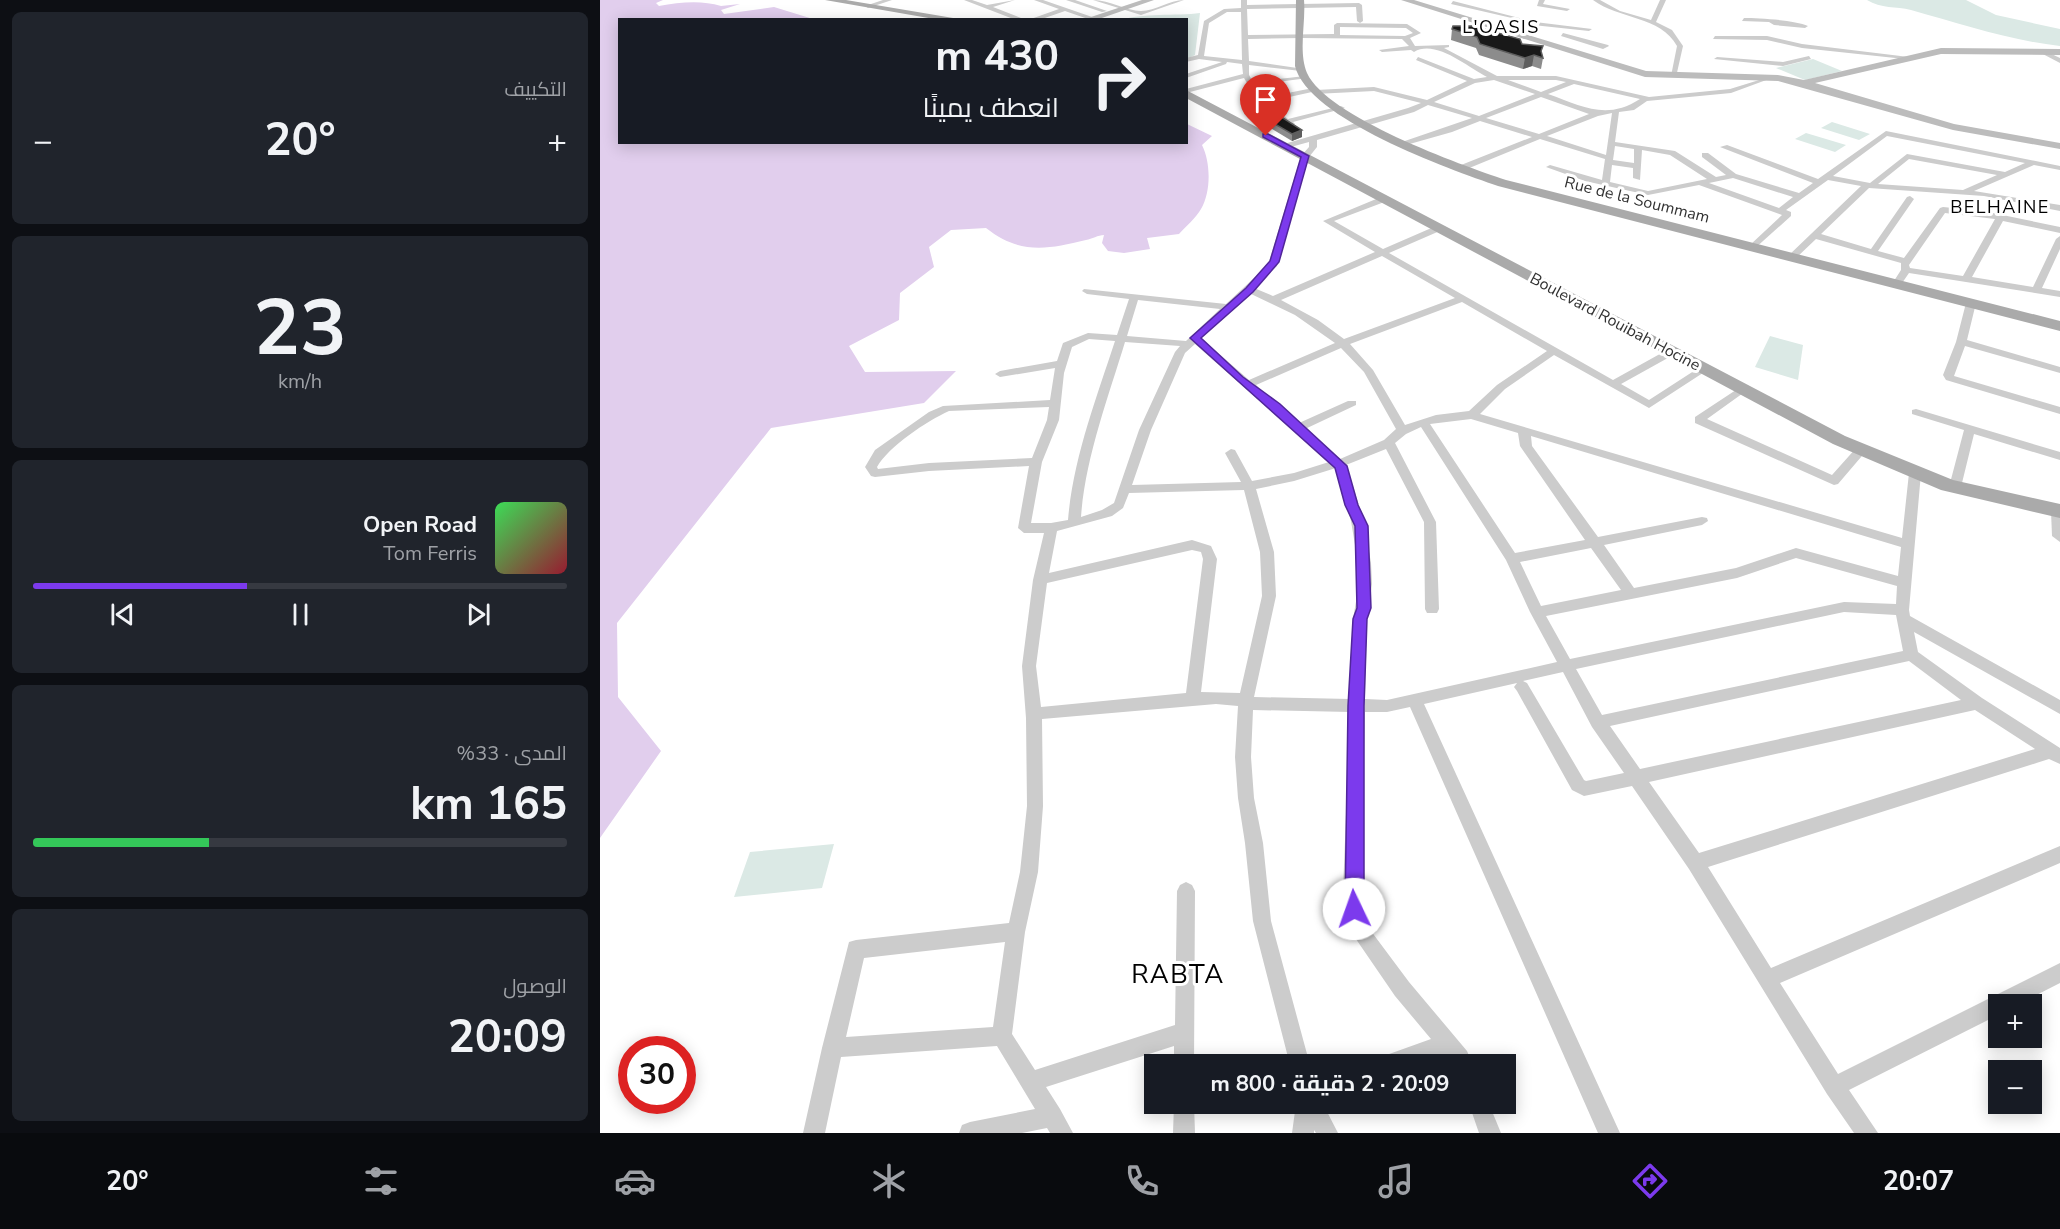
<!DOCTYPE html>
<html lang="ar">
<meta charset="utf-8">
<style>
:root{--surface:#171b24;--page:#20242c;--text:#f1f3f6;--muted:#9ea1a6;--line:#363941;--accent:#7c3aed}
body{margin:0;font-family:"Nunito Sans",Cairo,sans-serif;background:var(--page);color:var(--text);direction:rtl;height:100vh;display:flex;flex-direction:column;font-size:22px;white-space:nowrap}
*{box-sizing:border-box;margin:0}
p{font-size:20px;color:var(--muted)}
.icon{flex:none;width:33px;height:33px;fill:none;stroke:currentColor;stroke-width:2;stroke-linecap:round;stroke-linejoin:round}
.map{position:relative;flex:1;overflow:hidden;direction:ltr}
.details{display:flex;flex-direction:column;gap:12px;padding:12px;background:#0d0f14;width:600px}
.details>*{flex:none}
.hud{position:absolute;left:18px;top:18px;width:570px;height:126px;border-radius:0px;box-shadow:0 3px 15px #0003;direction:rtl;background:#171b24;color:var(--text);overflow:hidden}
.fabs{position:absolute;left:1388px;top:994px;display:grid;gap:12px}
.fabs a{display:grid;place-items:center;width:54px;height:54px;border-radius:0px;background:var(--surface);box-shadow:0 3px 15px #0003;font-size:30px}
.speed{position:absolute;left:18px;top:1036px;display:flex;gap:12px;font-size:30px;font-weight:700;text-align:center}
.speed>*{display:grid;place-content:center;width:78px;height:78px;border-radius:50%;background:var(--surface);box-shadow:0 3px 15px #0003;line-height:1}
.speed .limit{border:9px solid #d22;background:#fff;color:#111}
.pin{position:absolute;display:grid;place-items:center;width:51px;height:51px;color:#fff;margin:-62px -26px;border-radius:50% 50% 50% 0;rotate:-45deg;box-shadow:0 0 6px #0007}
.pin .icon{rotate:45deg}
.me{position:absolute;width:66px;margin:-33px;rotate:357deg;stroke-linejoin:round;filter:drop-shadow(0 0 4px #0008)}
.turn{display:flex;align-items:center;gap:21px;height:126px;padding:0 30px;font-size:27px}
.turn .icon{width:78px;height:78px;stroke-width:2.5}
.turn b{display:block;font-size:42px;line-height:51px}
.big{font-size:45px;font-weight:700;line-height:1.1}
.details .widget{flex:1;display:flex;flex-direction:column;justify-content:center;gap:9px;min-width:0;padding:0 21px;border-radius:9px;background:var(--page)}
.details .dial{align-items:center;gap:0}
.dial b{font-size:78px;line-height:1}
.song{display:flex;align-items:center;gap:18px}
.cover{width:72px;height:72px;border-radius:9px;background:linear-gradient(135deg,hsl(130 70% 55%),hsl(350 70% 35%))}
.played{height:6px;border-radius:3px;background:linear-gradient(90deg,var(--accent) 40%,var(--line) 40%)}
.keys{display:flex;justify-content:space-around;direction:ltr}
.heat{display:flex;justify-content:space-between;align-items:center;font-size:33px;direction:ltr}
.charge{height:9px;border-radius:4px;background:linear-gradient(90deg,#34c759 33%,var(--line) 0)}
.trip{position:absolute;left:544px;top:1054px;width:372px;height:60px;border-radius:0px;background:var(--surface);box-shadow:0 3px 15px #0003;font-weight:700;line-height:60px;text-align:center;direction:rtl}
.menu{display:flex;height:96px;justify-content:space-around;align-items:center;background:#090b0e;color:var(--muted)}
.menu .icon{width:42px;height:42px}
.menu .active{color:var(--accent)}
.menu b{font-size:27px;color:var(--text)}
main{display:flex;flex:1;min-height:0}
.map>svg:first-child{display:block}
</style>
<main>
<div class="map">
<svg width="1460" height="1133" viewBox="0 0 1460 1133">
<rect width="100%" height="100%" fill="#fff"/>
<!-- green -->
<g fill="#dbe9e5">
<path d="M1267,0H1366L1396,15L1460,29V46C1408,40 1361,24 1311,10C1296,6 1281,9 1267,0Z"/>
<path d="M600,13L595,55L587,59L586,20H522C540,13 577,16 600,13Z"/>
<path d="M1213,59L1242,71L1205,80L1176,68Z"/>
<path d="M1232,122L1270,134L1259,140L1221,128Z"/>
<path d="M1206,133L1246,145L1235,152L1195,139Z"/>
<path d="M1170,336L1203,345L1198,380L1155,367Z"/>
<path d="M234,844L222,888L134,897L150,852Z"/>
</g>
<!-- water -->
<path fill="#e1ceed" d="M0,0H63L56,3L59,6C80,2 102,0 121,6L140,4L121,10L124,14L174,7L213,19L20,20V142H586L587,124L612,136L602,145C611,163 611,192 601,209C596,218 586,226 579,234L547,238L550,249L524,253L508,251L502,243L504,235C498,235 492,239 486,240C446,250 419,254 386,228L351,230L329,247L334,267L300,293L299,320L249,346L265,372L356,371L324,403L171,428L17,623L18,697L61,751L0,838Z"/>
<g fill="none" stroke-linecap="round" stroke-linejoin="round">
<!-- minor -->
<g fill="#ccc" fill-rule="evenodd">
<path d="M283,0H292L268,8L265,6Z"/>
<path d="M364,0H372L387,5L415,0L393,7L426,20H416Z"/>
<path d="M434,0H443L495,18L491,20L465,11L439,20H428L459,9Z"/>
<path d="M466,0H475L507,11L502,12Z"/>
<path d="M493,0C510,0 526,11 541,11C556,11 569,0 584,0L541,15Z"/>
<path d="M641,0H647V5L759,3L762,5L763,21L760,23L757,21L756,7L647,9L648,35L734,34V25L737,23L807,24L821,33L810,38L815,46L849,45V47L844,48L897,76H956L1049,97L1130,89L1169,77V79L1131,93L1047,101L1034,110L1019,112L1015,142L1075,151L1116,177L1126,175L1102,157V153H1108L1136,174L1199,193L1213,183L1120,147L1127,145L1218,179L1286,131L1460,166V170L1434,165L1374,191L1460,205V211L1384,196L1269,188L1221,234L1271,249L1307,197L1310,196L1314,199L1278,251L1304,258L1340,208L1343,207L1383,211L1460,227V233L1403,221L1372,277L1433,287L1456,239L1460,236V249L1442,288L1460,291V297L1309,273L1300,286L1297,287L1292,284L1301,270V263L1216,239L1195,259L1187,257L1261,186L1228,180L1186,210L1191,212V216L1153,250L1150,249V245L1182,215L1099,185L1048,195L985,181L946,167L950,165L1002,180L1005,159L940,139L862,171H856V167L932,137L880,121L852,132L799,147V143L872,118L828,105L814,112L717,140V147L709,157L677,266L654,288L673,296L775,252L723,221L781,197H787V201L734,221L783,249L836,226H842V230L789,253L1013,380L1067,350H1075V354L1021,384L1049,400L1100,367H1108L1109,369L1049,408L954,355L905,389L880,414L1302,538L1309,473L1311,470H1319L1321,473L1309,610L1310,616L1460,700V714L1314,632L1318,652L1382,698L1460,748V764L1449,759L1108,867L1171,968L1460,846V863L1180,983L1238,1074L1460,963V983L1417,1005H1398V1015L1249,1090L1278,1133H1254L1227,1094L1089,869L1032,786L984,796L972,790L917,691L914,687L917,683L824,704L1020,1133H998L810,707L787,712H765L761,891L765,923L809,982L867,1051L873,1065H853L845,1055L815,1065H775L778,1058L831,1039L795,996L747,926L743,891L750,712L653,710L651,757L654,798L663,843L671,921L710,1065H690L653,921L645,843L638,798L635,757L638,706L616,704L442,719L443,806L438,872L425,932L412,1034L435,1070L575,1025L577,891L580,885L586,882L592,885L595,891L594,1065H574V1046L446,1087L460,1109L473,1133H450L447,1128L422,1133H359L362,1125L370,1122L435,1109L397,1046L241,1057L225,1133H203L222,1048L249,942L256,940L409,923L420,872L427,806L426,718L422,666L433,580L444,533H424L418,528L429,466L329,471L275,477L271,476L265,467L275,450L329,412L343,406L450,400L455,368L400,377L395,374L400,371L457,361L463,343L488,333L517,335L529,299L487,294L482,291L484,289L626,304L668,265L701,156L709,147V142L687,148L683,146L684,144L808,108L821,103L774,91L715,94L712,92L666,102L688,119L741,106L745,108L693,122L695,124L691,126L658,102L644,78L586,93V89L643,74L642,64L627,62L626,64L586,78V74L622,62L599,59L586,62V58L598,55L604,21L624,9L641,8ZM627,12H641L642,60L604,56L609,23ZM740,27L806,28L813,33L805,36L740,35ZM701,38L802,39L809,46L779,50L782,52L811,50L814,52C836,39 867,67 887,77L874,79L818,57L816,60L867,81L827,100L774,87L716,90L713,88L662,98L655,85L708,78L705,76L653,82L649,75V65L701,71L704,69L649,61L648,39ZM894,80L935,94L879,116L834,102L875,83ZM908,80H956L966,82L941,92ZM974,84L1040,99C1006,121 982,106 948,94ZM941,97L989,114L939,134L886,118ZM1012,113L1006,155L947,136L998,116ZM1287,136L1425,163L1405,172L1307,154L1270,183L1233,176ZM1015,146L1034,149V163L1013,160ZM1042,150L1070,155L1107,179L1048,191L1010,182L1012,165L1033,168V178L1040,180ZM1309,159L1397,175L1363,190L1278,184ZM1133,178L1193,197L1179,208L1109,183ZM1345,213L1395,219L1363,276L1310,268L1309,265ZM782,256L855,298L744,339L718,320L681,300ZM649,293L695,315L735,343L649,380L601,338ZM538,300L620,309L586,341L527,336ZM862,302L947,351L897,385L869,411L836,415L805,425L773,370L750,344ZM489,339L515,341C496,399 473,459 468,520L451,523H431L442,462L459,420L464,373L472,347ZM525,342L580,346L575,352L539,430L514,503L502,510L481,517C485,459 508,398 525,342ZM595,344L729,462L694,473L652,481L635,450L631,449L625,453L641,482L532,485L551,430L585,353ZM741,348L764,372L796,429L784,440L740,459L705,429L756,405V401H748L699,423L656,385ZM449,407L447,420L432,458L329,463L278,469L277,467C289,446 327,421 349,411ZM871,419L918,433L920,446L985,540L915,553L830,424ZM821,427L906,560L930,612L957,662L787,700L765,699L767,619L772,584L771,563L764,521L746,465L786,449L824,522L825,609L827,613H837L839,609L836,522L795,443L806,434ZM931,436L1301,547L1298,576L1196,548L1136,568L1034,588L1004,545L1102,525L1108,521L1107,518L1102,517L998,537L932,446ZM736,468L751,521L758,563L759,584L753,619L750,699L654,697L676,596L674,552L656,489L694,481ZM644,490L660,552L662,596L640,693L601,692L617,559L611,546L592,540L449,573L457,531L512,516L523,508L529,493ZM991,548L1021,590L941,606L920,562ZM592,550L601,552L603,559L586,693L441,707L436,666L447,583ZM1196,558L1297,586L1296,604L1244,602L970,659L946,616L1137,578ZM1244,612L1296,615L1303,651L1002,715L976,669ZM1309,661L1361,700L1040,769L1010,726ZM963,672L992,727L1024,773L986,781L984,780L927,683L923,681ZM1375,710L1435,749L1099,853L1049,782ZM405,942L393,1027L246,1037L264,958Z"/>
<path d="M939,0H945L943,4L970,9L967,11L937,6Z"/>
<path d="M993,0H1000L1020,11L1051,20L1060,0H1066L1056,22L1072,30L1083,46L1076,77L1071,76L1077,46C1061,16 1018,19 993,0Z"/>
<path d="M853,1L935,22L992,29L989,31L933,25L924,39L921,37L929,22L851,4Z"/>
<path d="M1144,18C1159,18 1195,20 1208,26L1205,28L1174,25L1169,22L1142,21Z"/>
<path d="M963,33L1008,45L1009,46L1003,49L961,36Z"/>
<path d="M1115,36H1167L1202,44L1317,58L1314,60L1202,48L1167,40L1113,39Z"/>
<path d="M1441,49L1460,58V63L1439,52Z"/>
<path d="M1209,56L1211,59L1183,66L1114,59L1117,57L1183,62Z"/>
<path d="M1371,300L1376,303L1367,340L1460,367V373L1365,346L1354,376L1460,407V414L1346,380L1343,375L1356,342L1366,303Z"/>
<path d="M1142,386L1146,387V391L1107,419L1232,475L1257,447H1265L1267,450L1238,484L1234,485L1095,423V417Z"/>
<path d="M1316,409L1460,452V460L1374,434L1361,487L1359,490H1351L1349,487L1364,430L1312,414V410Z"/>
<path d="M574,1104H594L595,1133H573Z"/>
<path d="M696,1104H723L738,1133H716L714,1130V1133H692Z"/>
<path d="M869,1104H889L901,1133H879Z"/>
</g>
<!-- tertiary -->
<path fill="#ccc" fill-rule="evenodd" d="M1460,506V542L1452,536L1451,511L1453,507Z"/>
<!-- secondary -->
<g fill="#bcbcbc" fill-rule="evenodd">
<path d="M542,0H554L496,20H482Z"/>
<path d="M801,0H814L1046,71L1178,75L1204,80L1341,48L1460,49V55L1341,54L1215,83L1354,124L1460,143V149L1353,130L1178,81L1045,77Z"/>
</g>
<!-- primary -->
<g fill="#aaa" fill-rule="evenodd">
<path d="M225,0H246L365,20H340Z"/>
<path d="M696,0H704C706,22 698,52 707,73C727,117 861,165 906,180L1460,321V331L898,186C849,169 708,119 695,66Z"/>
<path d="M586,90L1245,436L1353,480L1460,504V518L1341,490L1233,444L586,98Z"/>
</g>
</g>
<!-- wall -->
<g fill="#8c8c8c">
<path d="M852,29L922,44L942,54L943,58L941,69L932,66L923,69L879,55L876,48L851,40Z"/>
<path d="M658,114L702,130V137L692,141L659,121Z"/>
</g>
<!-- shaded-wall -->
<g fill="#5e5e5e">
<path d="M934,55L932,66L923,69L925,58Z"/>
<path d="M702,130V137L692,141V134Z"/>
</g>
<!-- building -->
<g fill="#191919" stroke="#5e5e5e" stroke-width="1.5">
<path d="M853,26H873L920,39L922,44L943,46L941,51L943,58L934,55L925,58L880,44L877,37L852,29Z"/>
<path d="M672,111L702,130L692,134L658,114Z"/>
</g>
<!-- route -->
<path fill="#7c3aed" stroke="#51269a" stroke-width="1.5" d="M663,134H668L709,156L679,262L653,292L601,338L643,377L680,404L747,466L758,505L768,526L771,608L767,619L764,706V909L761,915L754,918L748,915L745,909L748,706L753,619L757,608L755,526L745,505L735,468L590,338L646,288L670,261L701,157L663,137Z"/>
<g text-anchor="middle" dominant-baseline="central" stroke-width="6" stroke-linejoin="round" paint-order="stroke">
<!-- far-street labels -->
<g font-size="16" fill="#323232" stroke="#fff">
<text transform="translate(1037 200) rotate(14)">Rue de la Soummam</text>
<text transform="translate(1015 322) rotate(28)">Boulevard Rouibah Hocine</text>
</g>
<!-- far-neighbourhood labels -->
<g font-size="18" letter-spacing="1.5" fill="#000" stroke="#fff">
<text x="901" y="27">L'OASIS</text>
<text x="1400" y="207">BELHAINE</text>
</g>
<!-- near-neighbourhood labels -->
<g font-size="26" letter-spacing="1.5" fill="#000" stroke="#fff">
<text x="578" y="974">RABTA</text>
</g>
</g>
</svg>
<div class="fabs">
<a>+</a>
<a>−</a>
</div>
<div class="speed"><div class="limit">30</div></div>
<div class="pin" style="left:666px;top:136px;background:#d93025"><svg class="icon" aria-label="arrive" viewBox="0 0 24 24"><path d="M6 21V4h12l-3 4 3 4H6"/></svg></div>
<svg class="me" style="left:754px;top:909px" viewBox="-20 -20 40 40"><circle r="19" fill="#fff"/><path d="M0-13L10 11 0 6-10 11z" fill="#7c3aed"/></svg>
<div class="trip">20:09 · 2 دقيقة · 800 m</div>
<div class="hud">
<div class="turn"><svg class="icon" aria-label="right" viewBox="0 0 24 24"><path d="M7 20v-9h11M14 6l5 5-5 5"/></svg><div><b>430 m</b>انعطف يمينًا</div></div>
</div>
</div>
<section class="details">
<div class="widget"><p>التكييف</p>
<div class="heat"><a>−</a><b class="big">20°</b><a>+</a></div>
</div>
<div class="widget dial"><b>23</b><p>km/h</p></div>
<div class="widget">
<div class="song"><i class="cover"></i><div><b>Open Road</b><p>Tom Ferris</p></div></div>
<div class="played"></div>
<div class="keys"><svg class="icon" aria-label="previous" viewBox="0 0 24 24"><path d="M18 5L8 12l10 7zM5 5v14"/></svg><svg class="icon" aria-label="pause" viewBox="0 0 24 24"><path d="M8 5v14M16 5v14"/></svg><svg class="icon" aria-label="next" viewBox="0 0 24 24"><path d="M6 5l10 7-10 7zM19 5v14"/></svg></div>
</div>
<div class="widget"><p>المدى · 33%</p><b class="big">165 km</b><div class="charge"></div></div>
<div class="widget"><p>الوصول</p><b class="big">20:09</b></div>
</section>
</main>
<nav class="menu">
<b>20:07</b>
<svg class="icon active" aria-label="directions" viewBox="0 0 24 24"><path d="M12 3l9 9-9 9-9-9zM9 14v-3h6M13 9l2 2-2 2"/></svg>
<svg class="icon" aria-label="music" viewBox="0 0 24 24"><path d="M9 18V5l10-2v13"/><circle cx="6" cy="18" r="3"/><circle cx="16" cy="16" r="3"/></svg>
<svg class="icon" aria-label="phone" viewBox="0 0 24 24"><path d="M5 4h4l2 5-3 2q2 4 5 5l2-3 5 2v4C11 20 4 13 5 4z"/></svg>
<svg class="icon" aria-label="climate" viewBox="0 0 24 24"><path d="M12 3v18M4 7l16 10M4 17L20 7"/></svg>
<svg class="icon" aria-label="car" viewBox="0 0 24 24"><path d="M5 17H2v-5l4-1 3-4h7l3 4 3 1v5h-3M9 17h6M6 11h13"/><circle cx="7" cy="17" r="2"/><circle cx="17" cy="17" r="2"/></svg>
<svg class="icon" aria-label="filters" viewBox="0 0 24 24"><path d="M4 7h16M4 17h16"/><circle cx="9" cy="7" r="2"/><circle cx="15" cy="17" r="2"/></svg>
<b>20°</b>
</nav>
